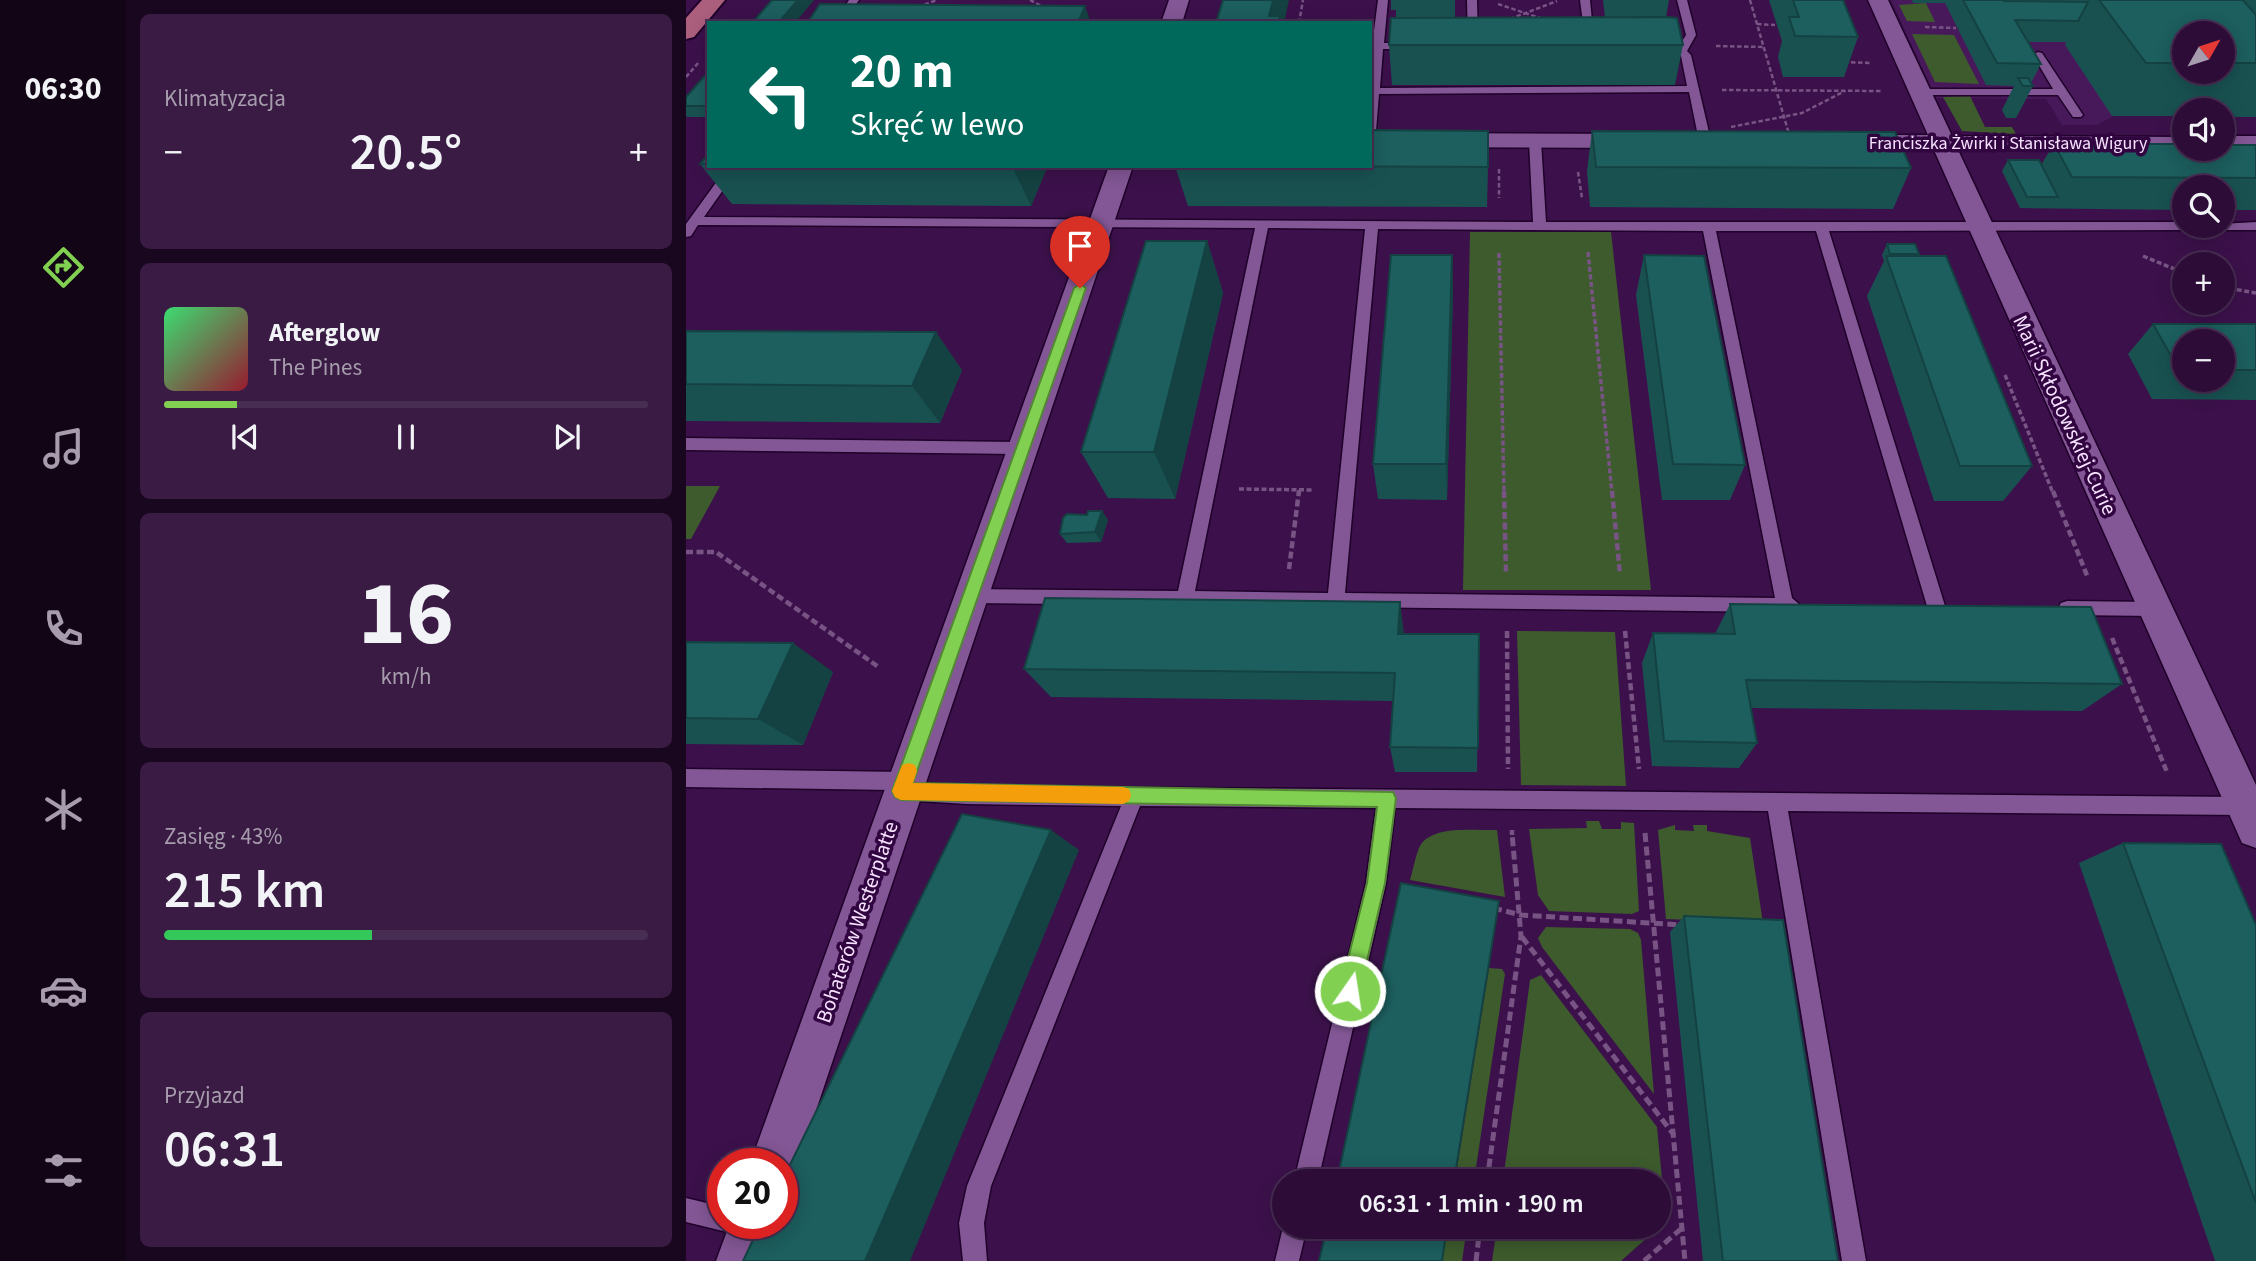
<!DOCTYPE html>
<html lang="pl">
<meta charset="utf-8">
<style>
:root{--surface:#2d0d38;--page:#391b43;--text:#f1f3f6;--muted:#a79cae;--line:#482d53;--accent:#81d051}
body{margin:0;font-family:"Source Sans 3",sans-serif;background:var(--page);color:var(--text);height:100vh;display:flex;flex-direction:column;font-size:26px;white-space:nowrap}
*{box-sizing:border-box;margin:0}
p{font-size:23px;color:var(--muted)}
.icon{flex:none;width:38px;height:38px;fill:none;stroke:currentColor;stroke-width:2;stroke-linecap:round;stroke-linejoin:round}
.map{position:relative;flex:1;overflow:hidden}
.side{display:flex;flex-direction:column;gap:14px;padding:14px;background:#19071f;width:560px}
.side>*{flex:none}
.banner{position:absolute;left:21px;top:21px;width:665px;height:147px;border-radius:0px;box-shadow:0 4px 18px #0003,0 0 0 2px var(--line);background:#00695c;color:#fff;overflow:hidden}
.needle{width:46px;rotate:51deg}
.controls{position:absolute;left:1486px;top:21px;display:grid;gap:14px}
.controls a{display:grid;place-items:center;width:63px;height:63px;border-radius:50%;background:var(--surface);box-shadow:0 4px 18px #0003,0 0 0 2px var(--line);font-size:35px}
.speed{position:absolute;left:21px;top:1148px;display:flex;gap:14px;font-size:35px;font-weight:700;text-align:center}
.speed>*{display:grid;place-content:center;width:91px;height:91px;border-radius:50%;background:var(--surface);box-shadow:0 4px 18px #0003,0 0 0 2px var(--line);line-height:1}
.speed .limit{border:10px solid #d22;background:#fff;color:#111}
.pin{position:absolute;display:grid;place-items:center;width:60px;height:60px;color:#fff;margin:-72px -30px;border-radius:50% 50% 50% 0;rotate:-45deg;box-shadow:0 0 7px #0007}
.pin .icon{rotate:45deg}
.me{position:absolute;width:77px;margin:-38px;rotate:13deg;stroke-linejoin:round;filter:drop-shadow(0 0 5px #0008)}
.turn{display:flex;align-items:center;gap:24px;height:147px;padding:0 28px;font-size:32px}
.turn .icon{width:91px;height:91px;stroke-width:2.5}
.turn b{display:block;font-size:49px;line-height:60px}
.big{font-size:52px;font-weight:600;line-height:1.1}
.side .widget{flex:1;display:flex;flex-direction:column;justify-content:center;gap:10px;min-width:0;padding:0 24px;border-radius:10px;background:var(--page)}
.side .dial{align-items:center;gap:0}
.dial b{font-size:91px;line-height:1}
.song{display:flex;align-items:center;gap:21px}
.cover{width:84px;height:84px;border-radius:10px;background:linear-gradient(135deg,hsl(140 70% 55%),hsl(350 70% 35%))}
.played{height:7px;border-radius:4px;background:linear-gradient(90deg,var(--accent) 15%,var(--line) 15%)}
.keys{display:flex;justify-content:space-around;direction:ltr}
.heat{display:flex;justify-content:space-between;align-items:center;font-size:38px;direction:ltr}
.charge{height:10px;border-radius:5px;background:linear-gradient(90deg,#34c759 43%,var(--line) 0)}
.trip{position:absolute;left:586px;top:1169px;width:399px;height:70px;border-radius:35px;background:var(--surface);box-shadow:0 4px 18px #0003,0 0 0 2px var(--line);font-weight:600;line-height:70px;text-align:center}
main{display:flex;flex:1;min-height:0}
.menu{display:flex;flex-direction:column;width:126px;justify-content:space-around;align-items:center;background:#120516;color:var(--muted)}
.menu .icon{width:49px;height:49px}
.menu .on{color:var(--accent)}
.menu b{font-size:32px;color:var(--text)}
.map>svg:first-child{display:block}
</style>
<main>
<nav class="menu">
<b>06:30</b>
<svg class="icon on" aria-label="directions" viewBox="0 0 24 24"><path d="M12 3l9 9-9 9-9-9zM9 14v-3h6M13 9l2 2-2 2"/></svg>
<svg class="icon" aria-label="music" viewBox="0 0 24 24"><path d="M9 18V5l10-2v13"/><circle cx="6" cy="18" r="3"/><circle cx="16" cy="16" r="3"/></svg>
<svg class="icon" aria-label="phone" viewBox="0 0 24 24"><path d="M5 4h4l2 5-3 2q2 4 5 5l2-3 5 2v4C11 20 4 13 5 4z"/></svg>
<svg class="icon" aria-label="climate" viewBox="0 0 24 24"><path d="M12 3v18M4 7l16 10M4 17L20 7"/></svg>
<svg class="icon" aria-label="car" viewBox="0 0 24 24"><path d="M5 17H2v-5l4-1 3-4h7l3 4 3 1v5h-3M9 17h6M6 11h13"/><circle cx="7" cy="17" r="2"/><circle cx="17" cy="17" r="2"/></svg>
<svg class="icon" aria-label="filters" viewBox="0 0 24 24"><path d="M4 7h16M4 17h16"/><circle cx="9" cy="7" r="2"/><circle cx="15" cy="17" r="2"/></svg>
</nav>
<section class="side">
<div class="widget"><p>Klimatyzacja</p>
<div class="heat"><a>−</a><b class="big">20.5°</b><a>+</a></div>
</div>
<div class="widget">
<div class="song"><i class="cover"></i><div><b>Afterglow</b><p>The Pines</p></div></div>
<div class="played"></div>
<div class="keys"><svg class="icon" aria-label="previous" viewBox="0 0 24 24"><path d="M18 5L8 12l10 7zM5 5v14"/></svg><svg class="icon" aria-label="pause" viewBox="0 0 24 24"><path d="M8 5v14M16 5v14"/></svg><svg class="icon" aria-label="next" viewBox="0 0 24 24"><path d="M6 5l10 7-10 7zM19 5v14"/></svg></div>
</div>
<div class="widget dial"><b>16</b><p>km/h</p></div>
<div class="widget"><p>Zasięg · 43%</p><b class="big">215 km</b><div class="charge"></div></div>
<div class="widget"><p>Przyjazd</p><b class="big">06:31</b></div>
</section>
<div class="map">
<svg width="1570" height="1261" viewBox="0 0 1570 1261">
<rect width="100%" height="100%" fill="#3c114b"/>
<!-- built -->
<path fill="#48195a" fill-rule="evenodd" d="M1205,0H1570L1536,110H1498V116H1427L1411,125H1376L1360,99L1250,98ZM1498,33H1536V72H1498Z"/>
<!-- green -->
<g fill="#3d5b2d">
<path d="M1240,3L1249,22L1221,21L1213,5Z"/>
<path d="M1226,34L1268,35L1293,84L1249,82Z"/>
<path d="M1284,96L1299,127H1326L1330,134L1276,131L1257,97Z"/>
<path d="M784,232H925L965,590H777Z"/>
<path d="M0,486H34L5,539H0Z"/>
<path d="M831,631L929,632L940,786L835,785Z"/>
<path d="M900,821H913L916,829H935V822L948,823L953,911L946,914L863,911L852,895L843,829L901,828Z"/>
<path d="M989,825V830L1008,831L1007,825H1021V831L1064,838L1077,923L980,919L972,830Z"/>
<path d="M811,830L819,897L724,880C727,870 729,858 733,848C744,824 789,831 811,830Z"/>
<path d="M860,927L944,929L952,933L955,940L968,1094L856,947L852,938Z"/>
<path d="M803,968L816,969L819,974L788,1181H769Z"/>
<path d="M855,975L971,1127L980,1221L973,1227V1181H817L844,980Z"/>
<path d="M762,1227H781L776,1261H756Z"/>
<path d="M811,1227H973L935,1261H806Z"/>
</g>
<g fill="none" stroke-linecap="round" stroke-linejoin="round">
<defs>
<g id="service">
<path d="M163,0H173L157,23H147Z"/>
<path d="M692,0H702L698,43H727L732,46L727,49H697L694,88L1001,86L995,56L970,46L975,43L993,46L1000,35L991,0H1001L1010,35L1001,51L1005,55L1025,141L1019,145L1013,141L1003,92L693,94L690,131L684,134L686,46Z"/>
<path d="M781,0H791L792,42L787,45L782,42Z"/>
<path d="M894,0H904L908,41L899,39Z"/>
<path d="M1352,52L1356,53L1397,115L1395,117H1387L1372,95H1235L1229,92L1235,89H1367L1347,55Z"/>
<path d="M849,137L855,141L860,222H1498V226L1570,222V230H1509L1504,227L1498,230L1143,231L1259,606L1256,611H1244L1241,606L1130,231H1030L1106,598L1114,605L1111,610L1105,612L284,603L278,601L275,596L278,591L284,589L492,591L569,228L12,225L5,236L0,237V224L42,166H54L18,217L847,222L843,141ZM582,228L679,229L642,593L509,591ZM692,229L1017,231L1089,598L659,593Z"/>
<path d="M0,438L337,442L345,448L337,454L0,450Z"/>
<path d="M1381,601L1469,602L1475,604L1478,609L1475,614L1469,616L1381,615L1375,613L1372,608L1375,603Z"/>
<path d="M0,769L219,772L226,775L228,782L281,786L1559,797L1566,799L1569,806L1566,813L1559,815L1102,811L1180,1261H1156L1082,811L709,808L700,883L632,1181H608L680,883L690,808L454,806L305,1186L298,1223L301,1261H277L273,1223L281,1186L435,806L281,804L215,800L208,798L206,790L0,787Z"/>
<path d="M0,1198L37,1207V1223H47L46,1228L37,1231L0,1222Z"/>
<path d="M598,1223V1227H621L613,1261H589Z"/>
</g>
<g id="minor">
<path d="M483,0H503L496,23H475Z"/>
<path d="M1182,0H1202L1266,136L1498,137V149H1507L1272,150L1570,785V848L1556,843L1248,150L1166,149L1158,147L1154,142L1158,137L1166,135H1242Z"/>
<path d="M684,133L952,134L960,136L964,141L960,146L952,148L684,147Z"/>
<path d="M1536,136H1570V150L1531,149H1536Z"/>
<path d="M423,166H447L112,1164L105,1181L96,1184V1164H64Z"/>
<path d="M44,1223H92L80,1261H30Z"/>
</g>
<path id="primary" d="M16,0H39L8,37L0,39V18Z"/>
</defs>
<!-- service casing -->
<use href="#service" stroke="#1f012a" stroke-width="3"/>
<!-- minor casing -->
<use href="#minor" stroke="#1f012a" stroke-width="3"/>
<!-- primary casing -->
<use href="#primary" stroke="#1f012a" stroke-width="4"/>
<!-- path-far3 -->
<g stroke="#785484" stroke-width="2.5" stroke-dasharray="4.5 2.5" stroke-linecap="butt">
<path d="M344,0L359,8"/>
<path d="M1064,0L1103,134"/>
<path d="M812,4L857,19"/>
<path d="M232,7L251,0"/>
<path d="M824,19L871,1"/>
<path d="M613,23L617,0"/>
<path d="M1071,24L1089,25"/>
<path d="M1239,27L1270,28"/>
<path d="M1030,46L1078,47"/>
<path d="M1158,62L1184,63"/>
<path d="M0,77L13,62"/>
<path d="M1036,90L1196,91"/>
<path d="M1045,127L1116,113L1159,91"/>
<path d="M813,169V198"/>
<path d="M892,172L896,198"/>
</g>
<!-- path-far2 -->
<g stroke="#785484" stroke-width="3.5" stroke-dasharray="5 2.5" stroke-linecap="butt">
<path d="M902,252L926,493"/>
<path d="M813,253L818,493"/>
<path d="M1457,256L1498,273"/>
<path d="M1536,287L1570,293"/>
<path d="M1319,375L1367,493"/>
<path d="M553,489L628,490"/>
<path d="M613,493V490"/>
</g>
<!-- path-far1 -->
<g stroke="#785484" stroke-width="4.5" stroke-dasharray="7 3.5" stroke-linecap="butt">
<path d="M818,491L820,573"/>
<path d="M926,491L934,574"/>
<path d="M1367,491L1402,578"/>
<path d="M0,552H30L194,668"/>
<path d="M603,569L613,491"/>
<path d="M821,631L822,769"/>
<path d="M939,631L953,769"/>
<path d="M1426,638L1481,772"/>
<path d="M826,830V835"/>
</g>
<!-- path -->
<g stroke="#785484" stroke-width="5" stroke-dasharray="9 4.5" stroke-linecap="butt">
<path d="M959,833L999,1261"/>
<path d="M807,908L835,915L996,925"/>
<path d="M836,937L988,1135"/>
<path d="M801,1181L835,936L826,833"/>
<path d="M790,1261L794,1227"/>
<path d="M958,1261L996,1228"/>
</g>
<!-- service -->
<use href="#service" fill="#835795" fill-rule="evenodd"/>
<!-- minor -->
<use href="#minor" fill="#835795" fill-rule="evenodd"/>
<!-- primary -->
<use href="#primary" fill="#ab5f7d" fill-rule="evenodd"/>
</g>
<!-- wall -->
<g fill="#195151" fill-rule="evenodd">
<path d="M705,0H769V18L919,17L917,0H983L980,17L997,45L989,85H706L703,45L710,18V10H705Z"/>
<path d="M1083,0H1157L1172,37L1158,77H1097L1092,57L1096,41Z"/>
<path d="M1226,0H1570V117H1536V110H1498V116H1426L1379,45L1380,42H1342L1355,64L1345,83L1347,86L1330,118H1320L1316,110L1328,86L1300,85L1259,3H1227ZM1498,33H1536V72H1498Z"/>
<path d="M23,71V117H1L0,115V97Z"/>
<path d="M906,131L1225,168L1207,209L904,207L901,171Z"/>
<path d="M1368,144L1570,145V210H1536V187H1498V210L1334,208L1316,171L1322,160L1355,165Z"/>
<path d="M23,153V166H359L360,170L345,206L46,204L14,164Z"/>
<path d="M489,166L802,167L801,207L502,206Z"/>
<path d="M521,241L537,293L489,499L422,498L395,452Z"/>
<path d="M1201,244L1233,254L1232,256L1346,466L1317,501H1248L1181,296L1198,261L1196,255Z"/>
<path d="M766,255L767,295L761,500L692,499L687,464Z"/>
<path d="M958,255L1059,465L1044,500H976L950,295Z"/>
<path d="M1467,324H1570V400L1466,399L1442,354ZM1498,341H1536V380H1498Z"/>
<path d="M0,331L276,370L254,423L0,421Z"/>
<path d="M416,511L422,520L415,542L381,543L374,534L401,515Z"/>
<path d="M1044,604L1436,684L1396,711L1065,708L1071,743L1053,768L966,766L956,663L967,633L1029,634Z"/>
<path d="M718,634H793L791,772H709L704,747L707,701L365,697L338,669Z"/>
<path d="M0,642L147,672L117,745L0,744Z"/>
<path d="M1437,843L1570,925V1261H1529L1393,863Z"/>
<path d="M998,916L1152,1261H1017L984,932Z"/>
</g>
<!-- shaded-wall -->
<g fill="#144242">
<path d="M112,0H128L109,23H92Z"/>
<path d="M587,0H603L598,23H585L583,16Z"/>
<path d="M399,6L405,23H392Z"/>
<path d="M326,166H359L360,170L345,206Z"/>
<path d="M521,241L537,293L489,499L468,452Z"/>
<path d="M766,255L767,295L761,500L760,464Z"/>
<path d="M250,332L276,370L254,423L226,386Z"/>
<path d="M416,511L422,520L415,542L409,532Z"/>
<path d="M714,602L718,633L716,663L712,634Z"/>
<path d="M107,643L147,672L117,745L72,719Z"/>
<path d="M365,830L393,850L224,1261H179Z"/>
<path d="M813,901L769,1181H768Z"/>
</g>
<!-- building -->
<g fill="#1d5e5e" stroke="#144242" stroke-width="2">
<path d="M86,0H112L92,23H66Z"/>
<path d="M537,0H587L583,16H594L592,23H530Z"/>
<path d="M1107,0H1157L1172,37L1109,36L1103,17H1113Z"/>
<path d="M1277,0H1318V1L1402,2L1392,21L1329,20L1355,64L1311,63Z"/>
<path d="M1413,0H1557L1570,15V63H1536V33H1498V63H1460Z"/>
<path d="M134,4L399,6L392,23H121Z"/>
<path d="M980,17L991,18L997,45H703L705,18Z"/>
<path d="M23,71V105L21,106H0V97Z"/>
<path d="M1332,78H1342L1347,86H1337Z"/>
<path d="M684,130L802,131V167L594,166H684Z"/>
<path d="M906,131L1209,132L1225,168L910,167Z"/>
<path d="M1368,144H1498V149H1536V145H1570V178L1386,177Z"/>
<path d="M23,153V164H14Z"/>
<path d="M1322,160H1353L1372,197H1341Z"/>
<path d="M460,241H521L468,452H395Z"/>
<path d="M1201,244H1229L1233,254H1204Z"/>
<path d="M705,255H766L760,464H687Z"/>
<path d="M958,255L1018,256L1059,465L987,464Z"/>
<path d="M1200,256H1260L1346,466H1274Z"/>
<path d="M1467,324H1570V370H1536V341H1498V370H1493Z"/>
<path d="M0,331L250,332L226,386L0,384Z"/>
<path d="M402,511H416L409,532L374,534L377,518L381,514L401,515Z"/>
<path d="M359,598L714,602L712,634H793L792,748L704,747L709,673L338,669Z"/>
<path d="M1044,604L1405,607L1436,684L1060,680L1071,743L978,741L967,633L1049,634Z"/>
<path d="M0,642L107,643L72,719L0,718Z"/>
<path d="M276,814L365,830L179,1261H57L75,1223H96V1181Z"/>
<path d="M1437,843L1535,844L1570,925V1203Z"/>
<path d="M715,883L813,901L768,1181H651Z"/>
<path d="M998,916L1097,920L1152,1261H1037Z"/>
<path d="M641,1227H761L756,1261H633Z"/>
</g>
<!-- route -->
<path fill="#81d051" stroke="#548735" stroke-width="2" d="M394,284L400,288L227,783L707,792L710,798L699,883L674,991L671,998L664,1001L657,998L654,991L681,883L691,807L215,800L209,797L206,791L388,288Z"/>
<!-- slow -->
<path fill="#f59e0b" d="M223,763L229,765L231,771L227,783L437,787L443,789L445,795L443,801L437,804L215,800L209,797L206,791L216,765Z"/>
<g text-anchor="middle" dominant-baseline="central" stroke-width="7" stroke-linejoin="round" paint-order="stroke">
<!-- far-street labels -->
<g font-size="18" fill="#f6e2fe" stroke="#310540">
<text x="1322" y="143">Franciszka Żwirki i Stanisława Wigury</text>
</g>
<!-- street labels -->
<g font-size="21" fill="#f6e2fe" stroke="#310540">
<text transform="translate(1379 415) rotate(65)">Marii Skłodowskiej-Curie</text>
<text transform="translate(171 922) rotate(-71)">Bohaterów Westerplatte</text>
</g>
</g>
</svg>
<div class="controls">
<a><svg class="needle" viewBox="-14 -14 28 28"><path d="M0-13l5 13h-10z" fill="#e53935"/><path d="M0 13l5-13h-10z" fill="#a79cae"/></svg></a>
<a><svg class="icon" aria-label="sound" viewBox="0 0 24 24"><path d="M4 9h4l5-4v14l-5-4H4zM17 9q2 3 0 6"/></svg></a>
<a><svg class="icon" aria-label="search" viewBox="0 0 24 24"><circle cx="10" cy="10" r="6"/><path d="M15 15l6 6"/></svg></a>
<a>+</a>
<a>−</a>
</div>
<div class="speed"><div class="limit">20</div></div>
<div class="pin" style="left:394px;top:288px;background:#d93025"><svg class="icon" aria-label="arrive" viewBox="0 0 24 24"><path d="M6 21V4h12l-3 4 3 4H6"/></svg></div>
<svg class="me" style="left:664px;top:991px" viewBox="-20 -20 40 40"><circle r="17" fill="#81d051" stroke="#fff" stroke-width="3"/><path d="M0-11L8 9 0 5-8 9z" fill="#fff"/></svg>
<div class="trip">06:31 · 1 min · 190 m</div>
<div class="banner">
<div class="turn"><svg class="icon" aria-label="left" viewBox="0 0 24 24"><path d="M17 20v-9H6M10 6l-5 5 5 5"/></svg><div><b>20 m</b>Skręć w lewo</div></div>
</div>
</div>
</main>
